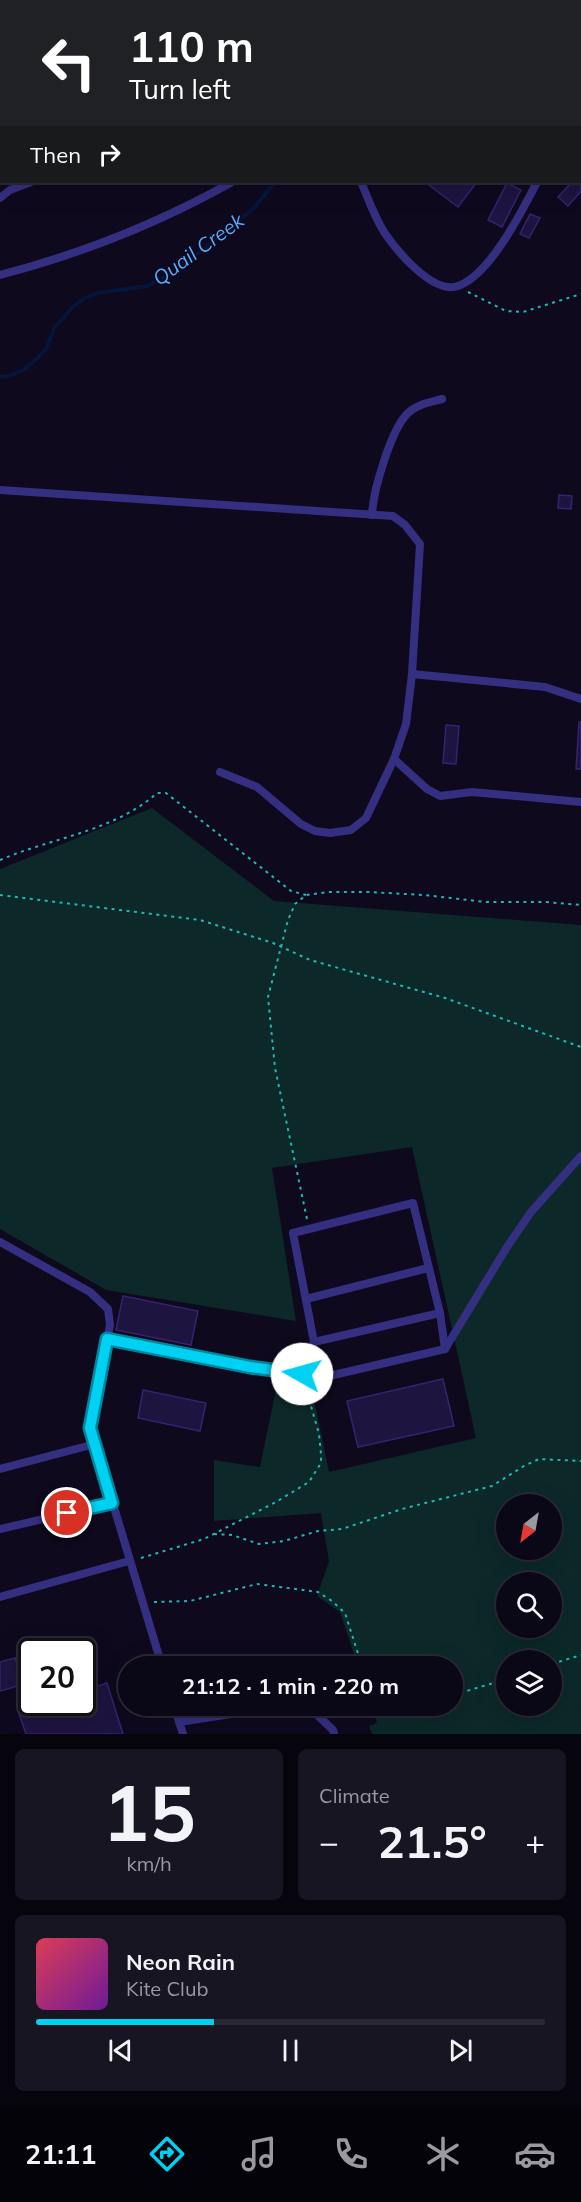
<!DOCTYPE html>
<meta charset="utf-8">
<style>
:root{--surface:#0a0716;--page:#181523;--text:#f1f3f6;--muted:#9999a1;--line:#2a2835;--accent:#00d0f1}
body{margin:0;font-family:Mulish,sans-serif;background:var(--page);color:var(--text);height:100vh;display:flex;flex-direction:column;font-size:22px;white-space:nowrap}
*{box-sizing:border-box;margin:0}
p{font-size:20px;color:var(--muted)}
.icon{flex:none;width:33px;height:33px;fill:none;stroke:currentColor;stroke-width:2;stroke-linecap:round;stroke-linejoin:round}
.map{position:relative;height:1734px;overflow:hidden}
.side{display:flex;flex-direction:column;gap:15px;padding:15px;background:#06040c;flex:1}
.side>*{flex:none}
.banner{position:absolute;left:0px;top:0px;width:582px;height:183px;box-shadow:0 6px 24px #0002,0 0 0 2px var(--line);background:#202124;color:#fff;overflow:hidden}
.needle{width:39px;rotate:211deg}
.buttons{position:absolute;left:496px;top:1494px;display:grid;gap:12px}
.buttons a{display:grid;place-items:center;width:66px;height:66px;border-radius:50%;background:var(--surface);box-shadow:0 6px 24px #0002,0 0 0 2px var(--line);font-size:30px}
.speed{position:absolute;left:18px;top:1638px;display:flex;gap:12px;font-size:30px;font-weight:700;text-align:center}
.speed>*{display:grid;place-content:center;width:78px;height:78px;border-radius:50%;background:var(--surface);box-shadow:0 6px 24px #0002,0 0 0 2px var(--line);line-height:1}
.speed .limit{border:3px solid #111;border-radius:9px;background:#fff;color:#111}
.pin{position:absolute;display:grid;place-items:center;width:51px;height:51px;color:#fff;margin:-26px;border:3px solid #fff;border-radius:50%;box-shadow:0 2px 6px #0007}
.me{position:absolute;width:66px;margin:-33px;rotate:277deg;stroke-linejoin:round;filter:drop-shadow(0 0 4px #0008)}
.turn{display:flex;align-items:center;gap:21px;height:126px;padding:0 30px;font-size:27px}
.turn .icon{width:78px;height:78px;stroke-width:2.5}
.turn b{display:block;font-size:42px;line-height:51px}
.then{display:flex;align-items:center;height:57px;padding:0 30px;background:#0003;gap:12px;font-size:22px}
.big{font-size:45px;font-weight:700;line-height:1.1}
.side .card{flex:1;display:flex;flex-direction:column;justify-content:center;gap:9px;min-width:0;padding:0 21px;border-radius:9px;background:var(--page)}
.side .dial{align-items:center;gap:0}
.dial b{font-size:78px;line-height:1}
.song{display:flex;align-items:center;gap:18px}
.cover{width:72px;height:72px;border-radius:9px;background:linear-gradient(135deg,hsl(350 70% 55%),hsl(280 70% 35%))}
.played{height:6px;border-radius:3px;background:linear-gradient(90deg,var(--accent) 35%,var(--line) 35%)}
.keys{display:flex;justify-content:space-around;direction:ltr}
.heat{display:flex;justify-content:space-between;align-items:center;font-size:33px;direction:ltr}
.side .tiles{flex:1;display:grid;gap:15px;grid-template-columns:1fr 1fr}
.card:last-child{grid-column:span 2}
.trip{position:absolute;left:118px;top:1656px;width:345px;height:60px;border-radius:30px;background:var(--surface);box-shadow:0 6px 24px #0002,0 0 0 2px var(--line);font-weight:700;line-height:60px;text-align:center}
.tab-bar{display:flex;height:96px;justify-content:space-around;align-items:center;background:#040309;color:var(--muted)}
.tab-bar .icon{width:42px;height:42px}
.tab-bar .active{color:var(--accent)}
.tab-bar b{font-size:27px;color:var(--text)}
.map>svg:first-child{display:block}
</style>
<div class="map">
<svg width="581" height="1734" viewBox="0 0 581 1734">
<rect width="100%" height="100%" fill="#0e091d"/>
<!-- green -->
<path fill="#0c2828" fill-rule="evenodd" d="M152,808L274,901L581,925V1734H372L369,1726L377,1723L371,1706H453V1666H358L340,1612L317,1596L329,1561L321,1513L214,1521V1460L260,1467L277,1384L312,1390L329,1472L476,1438L412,1147L272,1168L296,1321L106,1290L0,1229V869ZM507,1504H552V1550H507ZM507,1582H552V1628H507ZM507,1660H552V1706H507Z"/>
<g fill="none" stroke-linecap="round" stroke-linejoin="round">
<!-- stream -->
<g stroke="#04163c" stroke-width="4">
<path d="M328,2V0"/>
<path d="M0,377L9,376L23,370L35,360L46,349L55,327L74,306L85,298L98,293L147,286L162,278L192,258L254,208L275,182"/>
</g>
</g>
<!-- building -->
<g fill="#1e1440" stroke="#35236f" stroke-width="1.5">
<path d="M581,179V191L568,206L558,197L572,182H580Z"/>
<path d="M425,182H477L458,207Z"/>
<path d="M507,183L521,190L502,227L488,220Z"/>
<path d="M530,214L540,218L529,238L520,234Z"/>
<path d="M559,495L572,496L571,509L558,508Z"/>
<path d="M579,722H581V769H576Z"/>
<path d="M446,725L459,726L456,764L443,763Z"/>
<path d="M123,1296L198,1311L191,1345L116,1330Z"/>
<path d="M443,1379L454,1426L358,1447L347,1401Z"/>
<path d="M143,1390L206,1403L200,1431L138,1418Z"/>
<path d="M32,1657V1682L0,1691V1662L15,1658L16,1661Z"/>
<path d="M107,1683L123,1734H26L18,1711L45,1702H82V1691Z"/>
</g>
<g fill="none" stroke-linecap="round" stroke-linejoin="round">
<!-- path -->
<g stroke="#20b8b5" stroke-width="2" stroke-dasharray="3 4.5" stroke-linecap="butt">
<path d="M468,292L506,311L523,312L581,294"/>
<path d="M0,860C51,838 115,831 157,793H166L291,891L306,895"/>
<path d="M0,895L200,920L273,943L310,960L445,998L581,1047"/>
<path d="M307,1219L275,1068L268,997L288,920L295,904L306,895L328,892H368L424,895L486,902H546L581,905"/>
<path d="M214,1534L232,1535L259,1544L284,1541L318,1531L342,1529L402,1509L492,1486L524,1466L539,1459L581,1461"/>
<path d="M141,1558L204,1539L276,1502L309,1482L321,1463V1454L319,1434L305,1385"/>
<path d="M154,1602L190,1601L257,1584L318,1592L332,1601L345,1613L362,1666"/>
<path d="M552,1664L581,1655"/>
<path d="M453,1695L507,1679"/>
<path d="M379,1706C394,1714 405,1711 421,1706"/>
</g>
<!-- lane -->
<g stroke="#352f81" stroke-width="8">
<path d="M361,182C368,198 374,216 384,232C396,250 433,295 458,286C490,275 522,211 537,182"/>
<path d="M0,198L10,190L31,182"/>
<path d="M0,275C80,254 161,222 232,182"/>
<path d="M0,490L393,516L405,525L420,544L412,674L406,724L394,759L366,818L351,830L330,833L315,831L301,824L257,787L220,772"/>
<path d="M372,515C373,491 391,429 408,413C418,404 430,402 442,399"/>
<path d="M412,674L545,687L581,699"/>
<path d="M394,759L427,789L440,796L472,792L581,802"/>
<path d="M0,1242L90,1292L108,1309L110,1325L90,1428L162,1666"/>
<path d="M306,1299L428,1268"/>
<path d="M107,1339L250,1367L325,1377L445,1349L507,1247L531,1212L581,1156"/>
<path d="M314,1342L440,1313"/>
<path d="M302,1374L314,1342L293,1233L413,1203L440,1313L445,1349"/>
<path d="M0,1469L95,1444"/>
<path d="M0,1529L112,1503"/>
<path d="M0,1597L129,1561"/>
<path d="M174,1706L183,1734"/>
<path d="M179,1722L276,1707L310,1708L333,1730L334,1734"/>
</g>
</g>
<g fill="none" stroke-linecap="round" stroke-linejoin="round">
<defs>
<path id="route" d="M67,1513L112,1503L90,1428L107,1339L250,1367L302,1374"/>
</defs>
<!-- route casing -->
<use href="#route" stroke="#00879d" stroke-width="15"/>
<!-- route -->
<use href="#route" stroke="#00d0f1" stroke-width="10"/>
</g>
<g text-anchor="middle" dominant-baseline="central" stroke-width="4.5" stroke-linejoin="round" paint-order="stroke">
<!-- water labels -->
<g font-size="20" font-style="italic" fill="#54aaff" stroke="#0e091d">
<text transform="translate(198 249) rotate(-36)">Quail Creek</text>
</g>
</g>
</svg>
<div class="buttons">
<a><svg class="needle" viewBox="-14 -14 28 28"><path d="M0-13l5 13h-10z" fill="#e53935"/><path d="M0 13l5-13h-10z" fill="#9999a1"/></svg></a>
<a><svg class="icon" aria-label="search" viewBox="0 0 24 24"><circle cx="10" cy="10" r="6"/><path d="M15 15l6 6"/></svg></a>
<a><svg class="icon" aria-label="layers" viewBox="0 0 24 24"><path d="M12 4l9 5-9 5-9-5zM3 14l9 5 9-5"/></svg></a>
</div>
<div class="speed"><div class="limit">20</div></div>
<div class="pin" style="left:67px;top:1513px;background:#d93025"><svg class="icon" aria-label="arrive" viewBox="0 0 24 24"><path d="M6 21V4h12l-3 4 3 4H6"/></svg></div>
<svg class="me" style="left:302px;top:1374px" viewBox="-20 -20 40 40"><circle r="19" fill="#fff"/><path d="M0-13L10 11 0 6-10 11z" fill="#00d0f1"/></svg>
<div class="trip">21:12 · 1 min · 220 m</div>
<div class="banner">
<div class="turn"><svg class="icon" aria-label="left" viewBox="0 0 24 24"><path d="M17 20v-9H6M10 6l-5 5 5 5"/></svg><div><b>110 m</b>Turn left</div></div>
<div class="then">Then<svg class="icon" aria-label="right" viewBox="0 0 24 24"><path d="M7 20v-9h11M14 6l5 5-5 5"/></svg></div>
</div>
</div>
<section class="side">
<div class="tiles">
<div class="card dial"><b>15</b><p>km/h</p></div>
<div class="card"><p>Climate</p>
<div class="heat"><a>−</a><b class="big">21.5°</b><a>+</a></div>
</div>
<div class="card">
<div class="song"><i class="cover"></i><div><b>Neon Rain</b><p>Kite Club</p></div></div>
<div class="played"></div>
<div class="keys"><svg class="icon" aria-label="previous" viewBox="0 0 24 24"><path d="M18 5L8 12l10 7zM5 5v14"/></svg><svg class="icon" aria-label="pause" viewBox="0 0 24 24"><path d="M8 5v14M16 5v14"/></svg><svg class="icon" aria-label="next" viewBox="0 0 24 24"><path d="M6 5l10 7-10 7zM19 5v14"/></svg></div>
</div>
</div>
</section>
<nav class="tab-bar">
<b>21:11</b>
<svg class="icon active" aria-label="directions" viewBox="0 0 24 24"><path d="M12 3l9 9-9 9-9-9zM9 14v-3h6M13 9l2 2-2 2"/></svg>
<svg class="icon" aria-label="music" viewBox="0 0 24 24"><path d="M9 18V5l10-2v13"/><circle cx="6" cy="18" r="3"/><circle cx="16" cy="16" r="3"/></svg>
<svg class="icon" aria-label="phone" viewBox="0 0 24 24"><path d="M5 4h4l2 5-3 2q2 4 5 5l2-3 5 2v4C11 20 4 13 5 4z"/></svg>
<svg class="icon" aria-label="climate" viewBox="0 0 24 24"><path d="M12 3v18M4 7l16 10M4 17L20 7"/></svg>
<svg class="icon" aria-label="car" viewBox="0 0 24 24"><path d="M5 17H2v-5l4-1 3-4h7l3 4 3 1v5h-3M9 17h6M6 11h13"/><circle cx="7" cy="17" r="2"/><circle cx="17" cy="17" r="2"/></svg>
</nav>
